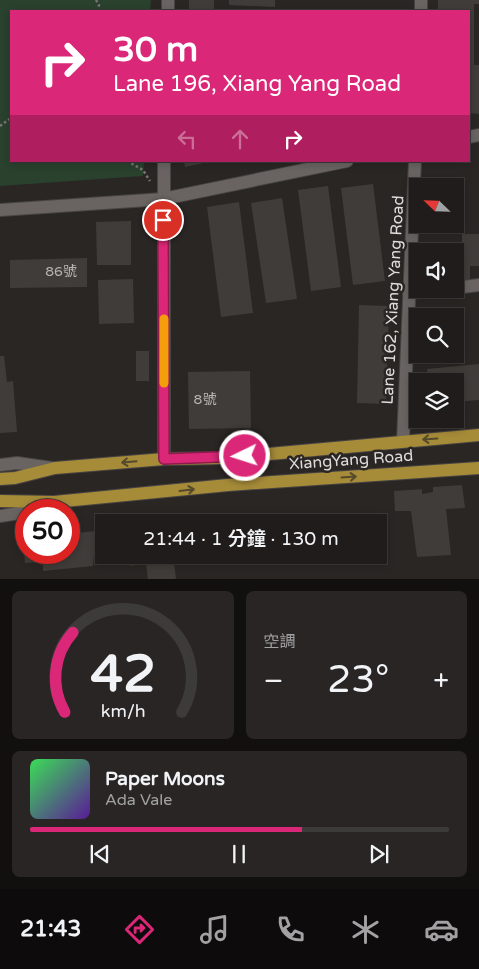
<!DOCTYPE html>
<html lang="zh-TW">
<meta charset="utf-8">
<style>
:root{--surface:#201c1b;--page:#282524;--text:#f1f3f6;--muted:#a2a1a3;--line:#3d3a3a;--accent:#db2777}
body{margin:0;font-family:"Varela Round","Noto Sans TC",sans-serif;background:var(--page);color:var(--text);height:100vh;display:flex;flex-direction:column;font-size:19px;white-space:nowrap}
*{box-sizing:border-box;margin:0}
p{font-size:16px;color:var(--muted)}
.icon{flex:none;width:28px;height:28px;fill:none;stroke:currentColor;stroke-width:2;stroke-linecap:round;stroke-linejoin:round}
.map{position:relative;height:579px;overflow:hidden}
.panel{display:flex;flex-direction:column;gap:12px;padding:12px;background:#120f0f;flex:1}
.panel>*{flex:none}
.guide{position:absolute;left:10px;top:10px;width:460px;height:152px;border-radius:0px;box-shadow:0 2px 8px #0003,0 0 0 1px var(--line);background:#db2777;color:#fff;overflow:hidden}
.needle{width:32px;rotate:293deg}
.buttons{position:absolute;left:409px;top:178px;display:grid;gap:10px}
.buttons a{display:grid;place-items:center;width:55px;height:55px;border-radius:0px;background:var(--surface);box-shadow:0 2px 8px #0003,0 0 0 1px var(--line);font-size:25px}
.speed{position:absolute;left:15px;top:499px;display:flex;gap:10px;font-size:25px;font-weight:700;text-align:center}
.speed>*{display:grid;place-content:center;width:65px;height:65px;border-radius:50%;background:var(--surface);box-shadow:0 2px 8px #0003,0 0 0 1px var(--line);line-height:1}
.speed .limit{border:8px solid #d22;background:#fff;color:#111}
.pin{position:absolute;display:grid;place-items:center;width:42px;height:42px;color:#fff;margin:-21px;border:2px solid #fff;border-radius:50%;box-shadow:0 1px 5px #0007}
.me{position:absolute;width:55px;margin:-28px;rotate:266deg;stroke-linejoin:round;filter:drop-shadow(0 0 4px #0008)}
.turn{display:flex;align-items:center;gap:18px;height:105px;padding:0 20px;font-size:22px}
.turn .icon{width:65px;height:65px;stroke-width:2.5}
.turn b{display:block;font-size:35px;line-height:42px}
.lanes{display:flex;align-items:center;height:48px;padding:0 20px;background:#0003;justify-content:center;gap:25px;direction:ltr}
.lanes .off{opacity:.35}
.big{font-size:38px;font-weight:600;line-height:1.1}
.panel .card{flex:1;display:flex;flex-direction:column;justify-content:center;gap:8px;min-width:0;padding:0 18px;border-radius:8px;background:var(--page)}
.panel .dial{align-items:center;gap:0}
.dial svg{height:130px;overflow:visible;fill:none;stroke:var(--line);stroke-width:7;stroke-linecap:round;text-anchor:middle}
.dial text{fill:var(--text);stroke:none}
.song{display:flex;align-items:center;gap:15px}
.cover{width:60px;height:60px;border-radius:8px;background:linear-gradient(135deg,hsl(130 70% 55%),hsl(270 70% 35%))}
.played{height:5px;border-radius:2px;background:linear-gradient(90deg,var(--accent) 65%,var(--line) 65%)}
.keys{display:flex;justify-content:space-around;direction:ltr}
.heat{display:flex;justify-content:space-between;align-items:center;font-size:28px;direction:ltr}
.panel .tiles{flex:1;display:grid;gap:12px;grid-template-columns:1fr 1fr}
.card:last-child{grid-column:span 2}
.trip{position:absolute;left:95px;top:514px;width:292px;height:50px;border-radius:0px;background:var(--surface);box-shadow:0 2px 8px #0003,0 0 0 1px var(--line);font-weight:600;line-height:50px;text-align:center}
.dock{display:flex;height:80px;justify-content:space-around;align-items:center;background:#0d0b0b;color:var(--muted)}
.dock .icon{width:35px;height:35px}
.dock .active{color:var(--accent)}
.dock b{font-size:22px;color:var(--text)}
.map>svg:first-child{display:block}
</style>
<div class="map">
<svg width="479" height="579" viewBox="0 0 479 579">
<rect width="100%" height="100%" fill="#2a2624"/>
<!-- green -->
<path fill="#2a412e" d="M0,0H151L150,11H11V161H144L143,176L0,186Z"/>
<!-- building -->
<g fill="#403c39">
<rect x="189" y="0" width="25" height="11"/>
<path d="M229,0H275V7L229,5Z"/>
<path d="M438,0H479V4H474V65H479V114L469,113V11H438Z"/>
<path d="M184,161H208V162L185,167Z"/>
<path d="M373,184L385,281L353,285L341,188Z"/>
<path d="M328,186L341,287L311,291L298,190Z"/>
<path d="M282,198L297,299L266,303L251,203Z"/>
<path d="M239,202L253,313L221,317L207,207Z"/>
<path d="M131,221V265H97L96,222Z"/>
<path d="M462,234H479V266H470V282H455L457,243H462Z"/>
<path d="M87,258V287L10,288V260Z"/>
<path d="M133,279L134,323L99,324L98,280Z"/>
<path d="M359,305L389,306L386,404L357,403Z"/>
<rect x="136" y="351" width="13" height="30"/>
<path d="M0,356H4L7,382L13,381L17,432L0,433Z"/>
<path d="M479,364V400L455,402V381H429L427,369Z"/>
<path d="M250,371L251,428L189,429L188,372Z"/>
<path d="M462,485L465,508L446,509L451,555L417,557L411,511H395L394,491L422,489V494L433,492V487Z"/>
<path d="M104,530V554L94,555L93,566L43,571V562L25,563L23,538L26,537V552H69V534Z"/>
<path d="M129,555H187L188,561L174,562L176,579H148L146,564L130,566Z"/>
</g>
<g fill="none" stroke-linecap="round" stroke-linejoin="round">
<defs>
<g id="minor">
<path d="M168,11V0"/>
<path d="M421,11V0"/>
<path d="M469,137L479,135"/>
<path d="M164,161V459"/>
<path d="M0,210L163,199L347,161"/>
<path d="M455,288L479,285"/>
<path d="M409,293L453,289"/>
<path d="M403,441L415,161"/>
<path d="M0,465L17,463L52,468"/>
<path d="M0,516L26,512"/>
</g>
<g id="major">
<path d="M0,479L15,478L55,468L164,459L225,458L479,435"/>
<path d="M0,501L54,502L228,485L479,468"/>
</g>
</defs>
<!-- minor casing -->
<use href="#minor" stroke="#474443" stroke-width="14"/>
<!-- major casing -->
<use href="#major" stroke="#474443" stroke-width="14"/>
<!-- path -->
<g stroke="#797574" stroke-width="2.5" stroke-dasharray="2.5 2.5" stroke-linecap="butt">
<path d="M96,0L99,5L98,11"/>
<path d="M0,126L11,118"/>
<path d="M127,161L143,170L150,181"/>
</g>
<!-- minor -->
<use href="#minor" stroke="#696461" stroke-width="12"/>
<!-- major -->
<use href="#major" stroke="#a68b38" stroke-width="12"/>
</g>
<!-- one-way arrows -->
<defs><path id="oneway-shaft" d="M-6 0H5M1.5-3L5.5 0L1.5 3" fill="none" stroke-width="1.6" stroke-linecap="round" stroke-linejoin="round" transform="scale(1.25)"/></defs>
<g stroke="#55492b">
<use href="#oneway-shaft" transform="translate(430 439) rotate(176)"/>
<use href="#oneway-shaft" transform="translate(129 462) rotate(175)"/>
<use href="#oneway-shaft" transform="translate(349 477) rotate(-4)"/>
<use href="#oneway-shaft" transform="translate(187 490) rotate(-7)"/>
</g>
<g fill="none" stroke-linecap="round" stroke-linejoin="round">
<defs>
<path id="route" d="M163,220L164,459L245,456"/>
</defs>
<!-- route casing -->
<use href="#route" stroke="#8e194d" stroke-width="12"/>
<!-- route -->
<use href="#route" stroke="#db2777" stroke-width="9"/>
<!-- slow -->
<path stroke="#f59e0b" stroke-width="9" d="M164,319V383"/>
</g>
<g text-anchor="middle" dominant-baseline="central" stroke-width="5" stroke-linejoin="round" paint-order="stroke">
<!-- number labels -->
<g font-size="14" fill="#b7b4b2">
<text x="61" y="271">86號</text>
<text x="205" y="399">8號</text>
</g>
<!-- street labels -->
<g font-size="16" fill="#dfdcdb" stroke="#2a2624">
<text transform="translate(393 300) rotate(-87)">Lane 162, Xiang Yang Road</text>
<text transform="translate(351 460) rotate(-4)">XiangYang Road</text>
</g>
</g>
</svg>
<div class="buttons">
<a><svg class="needle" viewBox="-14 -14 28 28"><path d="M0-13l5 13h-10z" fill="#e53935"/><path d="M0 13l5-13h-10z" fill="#a2a1a3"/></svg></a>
<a><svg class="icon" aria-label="sound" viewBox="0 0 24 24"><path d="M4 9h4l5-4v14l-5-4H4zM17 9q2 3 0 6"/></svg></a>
<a><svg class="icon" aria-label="search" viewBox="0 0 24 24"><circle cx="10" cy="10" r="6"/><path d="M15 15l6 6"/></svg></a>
<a><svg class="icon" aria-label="layers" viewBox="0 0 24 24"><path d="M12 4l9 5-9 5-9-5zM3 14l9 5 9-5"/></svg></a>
</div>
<div class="speed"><div class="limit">50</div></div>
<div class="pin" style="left:163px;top:220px;background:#d93025"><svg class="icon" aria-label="arrive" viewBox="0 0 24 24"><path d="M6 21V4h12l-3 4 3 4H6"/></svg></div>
<svg class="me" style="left:245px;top:456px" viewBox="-20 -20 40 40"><circle r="17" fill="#db2777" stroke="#fff" stroke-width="3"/><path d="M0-11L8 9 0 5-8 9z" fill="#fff"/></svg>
<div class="trip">21:44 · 1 分鐘 · 130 m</div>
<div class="guide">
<div class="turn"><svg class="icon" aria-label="right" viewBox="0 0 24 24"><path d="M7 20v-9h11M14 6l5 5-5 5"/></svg><div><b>30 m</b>Lane 196, Xiang Yang Road</div></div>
<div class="lanes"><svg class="icon off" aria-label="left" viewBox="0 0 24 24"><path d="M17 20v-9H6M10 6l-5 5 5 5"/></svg><svg class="icon off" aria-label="ahead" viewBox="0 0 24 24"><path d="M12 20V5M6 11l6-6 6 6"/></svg><svg class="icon" aria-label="right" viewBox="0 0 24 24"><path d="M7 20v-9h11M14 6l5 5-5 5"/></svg></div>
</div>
</div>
<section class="panel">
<div class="tiles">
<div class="card dial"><svg viewBox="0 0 100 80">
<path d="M14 69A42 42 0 1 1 86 69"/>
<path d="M14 69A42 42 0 0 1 19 20" stroke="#db2777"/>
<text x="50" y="56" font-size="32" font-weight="700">42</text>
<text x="50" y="72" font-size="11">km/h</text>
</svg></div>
<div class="card"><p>空調</p>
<div class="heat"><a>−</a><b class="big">23°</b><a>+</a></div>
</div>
<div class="card">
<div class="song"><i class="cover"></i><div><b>Paper Moons</b><p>Ada Vale</p></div></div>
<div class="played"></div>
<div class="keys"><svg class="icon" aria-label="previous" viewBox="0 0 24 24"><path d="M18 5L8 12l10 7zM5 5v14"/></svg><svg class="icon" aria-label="pause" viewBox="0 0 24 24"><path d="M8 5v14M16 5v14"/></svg><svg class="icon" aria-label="next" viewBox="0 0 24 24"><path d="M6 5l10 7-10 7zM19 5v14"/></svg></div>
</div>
</div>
</section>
<nav class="dock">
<b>21:43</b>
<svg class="icon active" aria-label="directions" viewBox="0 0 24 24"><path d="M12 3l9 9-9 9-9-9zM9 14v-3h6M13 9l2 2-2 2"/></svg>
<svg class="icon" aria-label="music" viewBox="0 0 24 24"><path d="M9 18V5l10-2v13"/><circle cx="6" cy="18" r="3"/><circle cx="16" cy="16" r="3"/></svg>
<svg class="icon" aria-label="phone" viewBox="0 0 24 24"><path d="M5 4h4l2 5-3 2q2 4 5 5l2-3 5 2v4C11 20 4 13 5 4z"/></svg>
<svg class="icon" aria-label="climate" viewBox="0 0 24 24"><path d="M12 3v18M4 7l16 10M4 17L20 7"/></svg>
<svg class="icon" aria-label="car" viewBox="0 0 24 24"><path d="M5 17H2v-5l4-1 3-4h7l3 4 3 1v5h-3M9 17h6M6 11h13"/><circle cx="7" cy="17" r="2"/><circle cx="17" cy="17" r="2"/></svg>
</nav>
